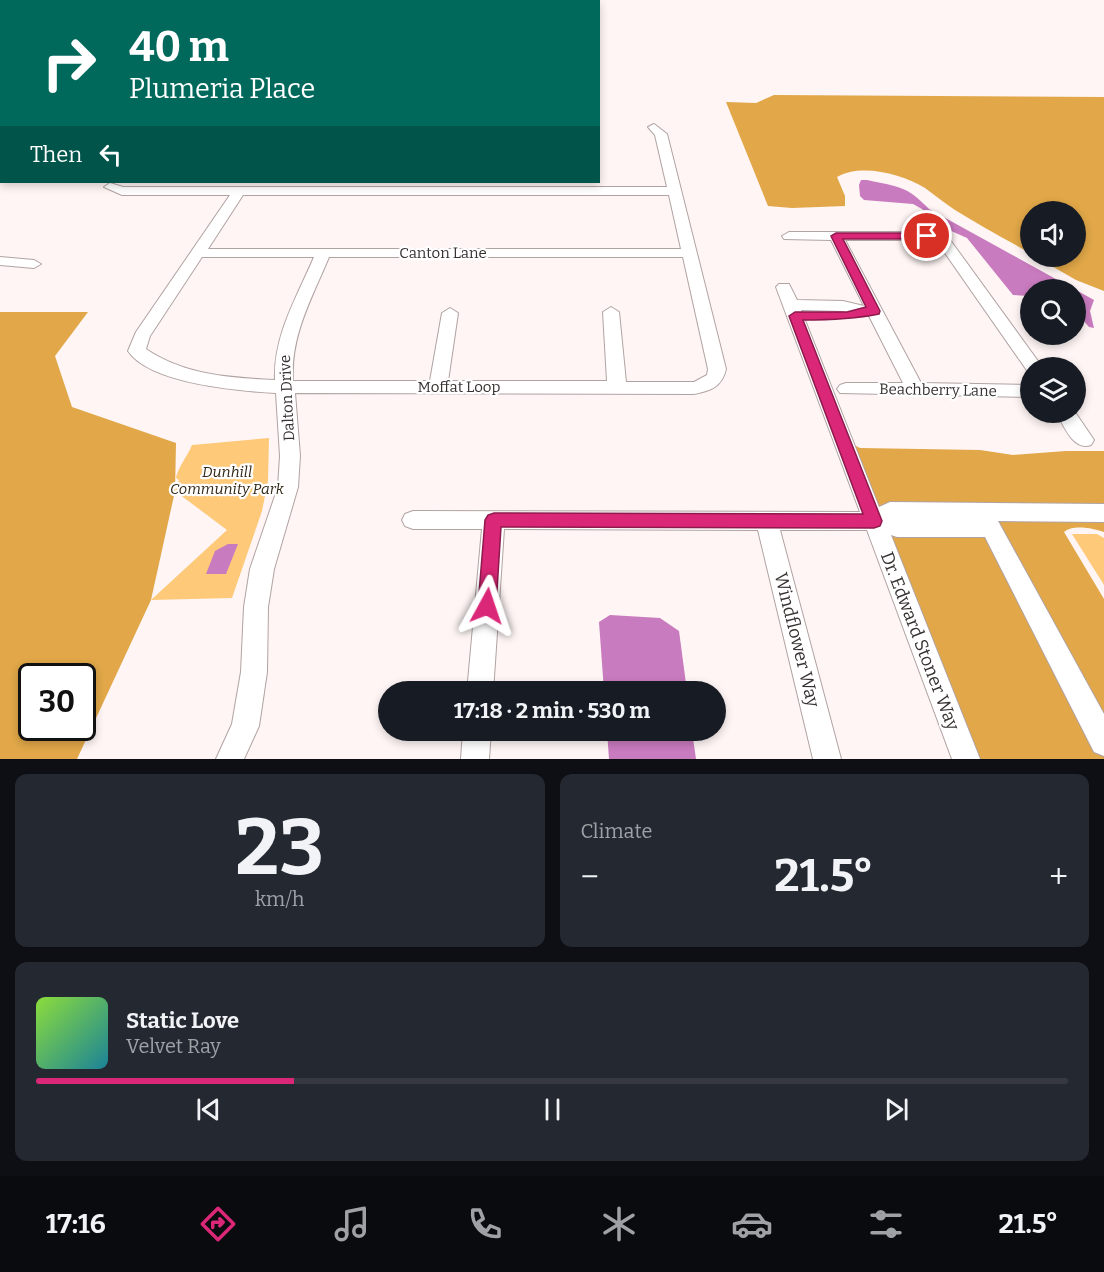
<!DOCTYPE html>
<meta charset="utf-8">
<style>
:root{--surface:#171b24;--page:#242831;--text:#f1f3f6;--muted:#9ea1a6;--line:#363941;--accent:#db2777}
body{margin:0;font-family:Bitter,serif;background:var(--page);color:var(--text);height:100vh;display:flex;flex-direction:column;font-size:22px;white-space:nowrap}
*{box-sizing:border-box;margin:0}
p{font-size:20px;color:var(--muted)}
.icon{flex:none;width:33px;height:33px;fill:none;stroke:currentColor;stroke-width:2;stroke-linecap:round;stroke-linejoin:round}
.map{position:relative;height:759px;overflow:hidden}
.drawer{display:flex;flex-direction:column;gap:15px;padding:15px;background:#0d0f14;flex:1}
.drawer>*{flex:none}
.banner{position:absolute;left:0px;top:0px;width:600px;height:183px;box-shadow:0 3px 9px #0003;background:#00695c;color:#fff;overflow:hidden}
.fabs{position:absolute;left:1020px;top:201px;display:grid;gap:12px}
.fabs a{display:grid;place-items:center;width:66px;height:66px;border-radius:50%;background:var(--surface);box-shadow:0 3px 9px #0003;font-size:30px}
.speed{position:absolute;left:18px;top:663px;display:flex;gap:12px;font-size:30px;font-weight:700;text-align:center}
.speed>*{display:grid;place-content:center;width:78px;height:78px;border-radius:50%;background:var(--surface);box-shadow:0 3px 9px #0003;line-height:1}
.speed .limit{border:3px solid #111;border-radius:9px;background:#fff;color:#111}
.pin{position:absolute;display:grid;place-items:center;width:51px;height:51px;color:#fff;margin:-26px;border:3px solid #fff;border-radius:50%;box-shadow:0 2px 6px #0007}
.me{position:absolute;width:66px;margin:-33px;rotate:5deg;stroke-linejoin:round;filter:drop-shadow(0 0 4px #0008)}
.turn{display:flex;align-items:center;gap:21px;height:126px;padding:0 30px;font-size:27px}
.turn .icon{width:78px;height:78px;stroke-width:2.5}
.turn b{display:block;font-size:42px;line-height:51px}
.then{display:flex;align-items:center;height:57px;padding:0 30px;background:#0003;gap:12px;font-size:22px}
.big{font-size:45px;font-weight:700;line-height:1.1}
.drawer .card{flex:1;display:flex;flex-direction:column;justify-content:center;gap:9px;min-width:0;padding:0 21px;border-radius:12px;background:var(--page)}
.drawer .dial{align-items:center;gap:0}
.dial b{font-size:78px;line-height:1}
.song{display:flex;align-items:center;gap:18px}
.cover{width:72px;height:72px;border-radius:9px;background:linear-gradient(135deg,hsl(90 70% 55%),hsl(190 70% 35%))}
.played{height:6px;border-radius:3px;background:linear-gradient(90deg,var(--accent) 25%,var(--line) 25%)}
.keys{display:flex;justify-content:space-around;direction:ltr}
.heat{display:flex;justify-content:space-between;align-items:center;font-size:33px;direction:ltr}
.drawer .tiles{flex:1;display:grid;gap:15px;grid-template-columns:1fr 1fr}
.card:last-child{grid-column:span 2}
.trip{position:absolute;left:378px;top:681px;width:348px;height:60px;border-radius:30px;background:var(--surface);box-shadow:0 3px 9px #0003;font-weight:700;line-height:60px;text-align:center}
.tab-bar{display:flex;height:96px;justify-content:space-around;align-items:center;background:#090b0e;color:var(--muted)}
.tab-bar .icon{width:42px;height:42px}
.tab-bar .active{color:var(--accent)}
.tab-bar b{font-size:27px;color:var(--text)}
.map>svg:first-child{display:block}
</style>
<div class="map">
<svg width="1104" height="759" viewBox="0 0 1104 759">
<rect width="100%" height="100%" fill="#fef5f4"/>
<!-- green -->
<g fill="#fec979">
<path d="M269,438L268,481L262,511L232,598L151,600L227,530L175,491L179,480L176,478C178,467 187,457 192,445Z"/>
<path d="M1072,534H1097L1104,538V585Z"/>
</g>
<!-- forest -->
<g fill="#e1a748" fill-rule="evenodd">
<path d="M774,95L1104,97V291L1076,280L1036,257L1076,256V212H1030V253C1005,239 979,225 955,210C944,203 935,195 925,188C902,174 861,163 837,177L845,196V206L792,208L768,206L726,102L756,103Z"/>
<path d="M0,312H88L55,356L72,407L176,443L175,491L151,600L77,759H0ZM32,676H82V728H32Z"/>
<path d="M854,445L860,448L980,450L1013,455L1066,451H1104V532C1094,528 1072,524 1064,532L1104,599V759H978Z"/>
</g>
<!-- water -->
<g fill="#c97bbf">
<path d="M861,180H867C898,187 906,185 929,209L1074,289L1030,290V296L1013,295L967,238L940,226L922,209L913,204L864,200L860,196L859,185Z"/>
<path d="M1076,290L1094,300L1090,311L1094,328L1089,327L1076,312Z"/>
<path d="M228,544H238L226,574H206L215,551Z"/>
<path d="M610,615L660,618L679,631L687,691H604L599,622Z"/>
<path d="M607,731H692L696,759H609Z"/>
</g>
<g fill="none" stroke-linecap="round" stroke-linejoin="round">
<defs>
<g id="minor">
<path d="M654,124L667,134L726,369C722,387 710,391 694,394L295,393L300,456L298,487L274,569L268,607L267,672L259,726L244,759H216L232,724L241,672L244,607L250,569L278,487L280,456L276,393C240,391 150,384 128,351L136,332L230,195H122L104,187L110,183L123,187H667L655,135L648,127ZM243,195H669L681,249H208ZM202,257H314C297,297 273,336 275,380C231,378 184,375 146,349L150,336ZM329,257H683L708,369L707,375L694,382H626L619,312L611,307L603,312L607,381H448L458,313L450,308L442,313L430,381H293C290,336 312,298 329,257Z"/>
<path d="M789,232H927L948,237L1043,368H1030V373L1028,372L938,243L927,240H845L921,383L1030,385V397L840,393L837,389L840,385L846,383H903L869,316H859L842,311L801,310L879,507L890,502L1104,504V522L998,521L1104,714V756L1094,752L985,537H897L891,535L980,759H952L867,530H780L841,759H813L758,530L504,529L493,692H467L482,529H413L405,526L402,520L405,514L413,511L860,512L776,287L779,284H789L797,300L843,301L864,306L831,240L784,239L782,236Z"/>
<path d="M0,257L34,260L41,264L34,268L0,265Z"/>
<path d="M1056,412H1075L1094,440L1091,445C1073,451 1064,426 1056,412Z"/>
<path d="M463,730H491L489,759H461Z"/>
</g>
</defs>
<!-- minor casing -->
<use href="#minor" stroke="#b1a3a2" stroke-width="2"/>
<!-- minor -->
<use href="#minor" fill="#fff" fill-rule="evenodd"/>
</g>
<!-- route -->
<path fill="#db2777" stroke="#8e194d" stroke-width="1.5" d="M836,233H927L933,236L927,239H843L880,311L879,314C854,319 829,320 803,320L882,521L880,526L874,528L501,527L496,606L493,612L487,614L480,612L478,606L485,520L488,515L494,513L863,514L789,316L795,312H847L866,307L831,236Z"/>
<g text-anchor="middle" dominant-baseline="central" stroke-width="4.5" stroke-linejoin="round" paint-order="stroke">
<!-- street labels -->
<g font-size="15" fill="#373131" stroke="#fff">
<text x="443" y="253">Canton Lane</text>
<text x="459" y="387">Moffat Loop</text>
<text transform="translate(938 390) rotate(1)">Beachberry Lane</text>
<text transform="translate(287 398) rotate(-93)">Dalton Drive</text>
</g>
<!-- park labels -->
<g font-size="15" font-style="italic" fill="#332817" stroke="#fff">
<text x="227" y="472">Dunhill<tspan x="227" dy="17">Community Park</tspan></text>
</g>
<!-- near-street labels -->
<g font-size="18" fill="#373131" stroke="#fff">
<text transform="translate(797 640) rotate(76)">Windflower Way</text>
<text transform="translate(920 641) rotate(69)">Dr. Edward Stoner Way</text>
</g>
</g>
</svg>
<div class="fabs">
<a><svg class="icon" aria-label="sound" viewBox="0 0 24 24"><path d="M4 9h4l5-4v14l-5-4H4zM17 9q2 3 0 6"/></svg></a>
<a><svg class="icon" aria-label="search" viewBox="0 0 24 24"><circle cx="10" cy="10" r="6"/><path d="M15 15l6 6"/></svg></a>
<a><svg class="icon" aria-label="layers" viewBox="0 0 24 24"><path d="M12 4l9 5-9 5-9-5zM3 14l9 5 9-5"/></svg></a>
</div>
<div class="speed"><div class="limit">30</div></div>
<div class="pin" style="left:927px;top:236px;background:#d93025"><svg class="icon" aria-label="arrive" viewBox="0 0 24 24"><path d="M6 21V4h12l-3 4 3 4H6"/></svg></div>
<svg class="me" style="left:487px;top:606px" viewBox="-20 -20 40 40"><path d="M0-17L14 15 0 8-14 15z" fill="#db2777" stroke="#fff" stroke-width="4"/></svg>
<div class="trip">17:18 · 2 min · 530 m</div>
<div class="banner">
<div class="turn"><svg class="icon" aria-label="right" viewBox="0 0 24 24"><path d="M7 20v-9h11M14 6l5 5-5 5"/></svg><div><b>40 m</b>Plumeria Place</div></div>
<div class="then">Then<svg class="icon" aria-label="left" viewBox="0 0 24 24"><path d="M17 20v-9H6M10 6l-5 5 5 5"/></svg></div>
</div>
</div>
<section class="drawer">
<div class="tiles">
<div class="card dial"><b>23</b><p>km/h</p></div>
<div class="card"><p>Climate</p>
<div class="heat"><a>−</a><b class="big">21.5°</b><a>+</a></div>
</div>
<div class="card">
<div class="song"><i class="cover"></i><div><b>Static Love</b><p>Velvet Ray</p></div></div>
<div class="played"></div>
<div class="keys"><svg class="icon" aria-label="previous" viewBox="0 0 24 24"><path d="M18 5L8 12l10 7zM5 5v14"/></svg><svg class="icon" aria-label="pause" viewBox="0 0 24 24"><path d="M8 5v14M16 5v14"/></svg><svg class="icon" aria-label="next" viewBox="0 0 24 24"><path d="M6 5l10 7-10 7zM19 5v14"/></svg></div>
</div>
</div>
</section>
<nav class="tab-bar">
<b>17:16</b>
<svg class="icon active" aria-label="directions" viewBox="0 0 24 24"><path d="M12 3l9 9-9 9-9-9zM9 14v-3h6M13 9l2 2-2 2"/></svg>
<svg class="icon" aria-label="music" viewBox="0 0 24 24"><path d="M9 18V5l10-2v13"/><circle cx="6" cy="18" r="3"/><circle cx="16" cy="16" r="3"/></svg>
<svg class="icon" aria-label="phone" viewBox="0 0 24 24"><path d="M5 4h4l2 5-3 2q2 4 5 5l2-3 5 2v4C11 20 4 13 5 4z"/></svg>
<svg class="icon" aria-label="climate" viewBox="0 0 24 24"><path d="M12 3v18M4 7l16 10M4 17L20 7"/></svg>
<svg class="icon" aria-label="car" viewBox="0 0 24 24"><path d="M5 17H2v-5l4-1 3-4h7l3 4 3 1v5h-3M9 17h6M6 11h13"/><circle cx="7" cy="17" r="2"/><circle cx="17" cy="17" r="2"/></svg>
<svg class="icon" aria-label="filters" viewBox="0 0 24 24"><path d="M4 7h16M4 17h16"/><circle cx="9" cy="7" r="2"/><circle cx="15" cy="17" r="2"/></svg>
<b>21.5°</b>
</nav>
